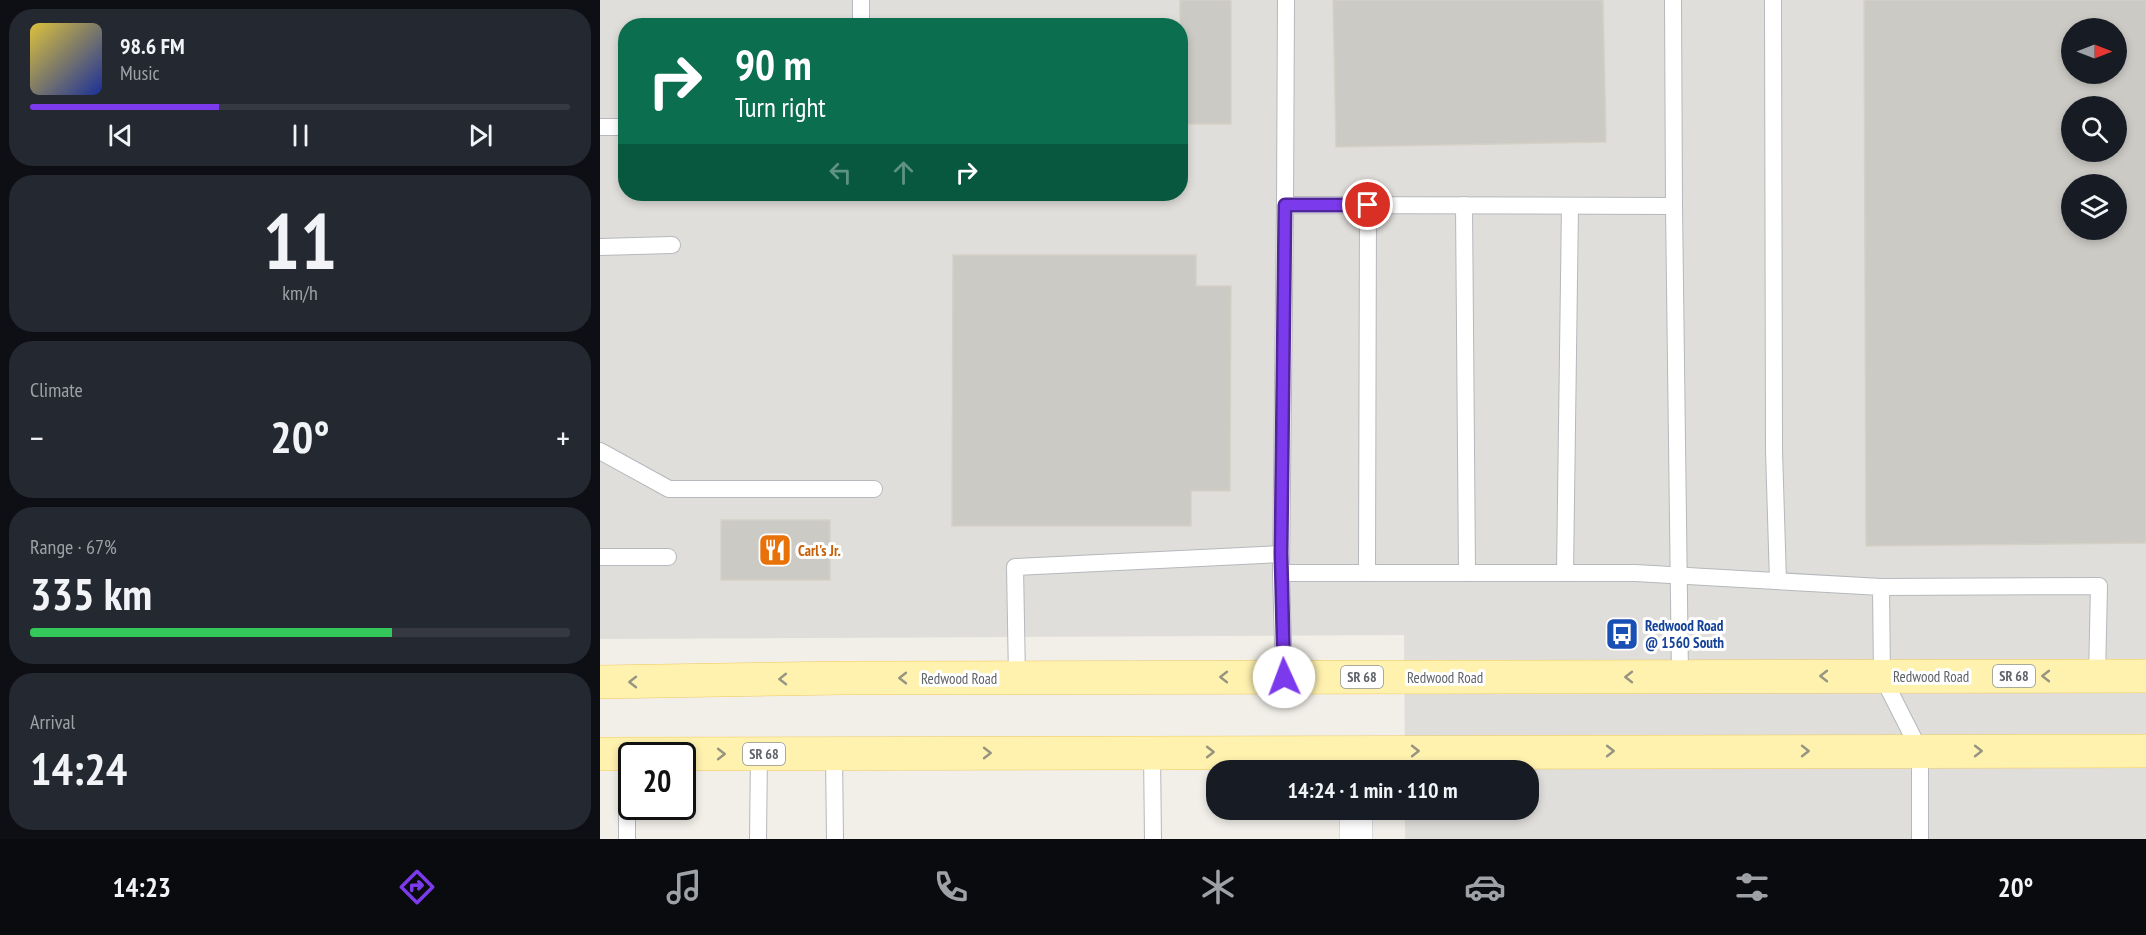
<!DOCTYPE html>
<meta charset="utf-8">
<style>
:root{--surface:#171b24;--page:#242831;--text:#f1f3f6;--muted:#9ea1a6;--line:#363941;--accent:#7c3aed}
body{margin:0;font-family:"PT Sans Narrow",sans-serif;background:var(--page);color:var(--text);height:100vh;display:flex;flex-direction:column;font-size:22px;white-space:nowrap}
*{box-sizing:border-box;margin:0}
p{font-size:20px;color:var(--muted)}
.icon{flex:none;width:33px;height:33px;fill:none;stroke:currentColor;stroke-width:2;stroke-linecap:round;stroke-linejoin:round}
.map{position:relative;flex:1;overflow:hidden}
.panel{display:flex;flex-direction:column;gap:9px;padding:9px;background:#0d0f14;width:600px}
.panel>*{flex:none}
.guide{position:absolute;left:18px;top:18px;width:570px;height:183px;border-radius:24px;box-shadow:0 3px 9px #0003;background:#0b6e4f;color:#fff;overflow:hidden}
.needle{width:39px;rotate:90deg}
.tools{position:absolute;left:1461px;top:18px;display:grid;gap:12px}
.tools a{display:grid;place-items:center;width:66px;height:66px;border-radius:50%;background:var(--surface);box-shadow:0 3px 9px #0003;font-size:30px}
.speed{position:absolute;left:18px;top:742px;display:flex;gap:12px;font-size:30px;font-weight:700;text-align:center}
.speed>*{display:grid;place-content:center;width:78px;height:78px;border-radius:50%;background:var(--surface);box-shadow:0 3px 9px #0003;line-height:1}
.speed .limit{border:3px solid #111;border-radius:9px;background:#fff;color:#111}
.pin{position:absolute;display:grid;place-items:center;width:51px;height:51px;color:#fff;margin:-26px;border:3px solid #fff;border-radius:50%;box-shadow:0 2px 6px #0007}
.me{position:absolute;width:66px;margin:-33px;rotate:358deg;stroke-linejoin:round;filter:drop-shadow(0 0 4px #0008)}
.turn{display:flex;align-items:center;gap:21px;height:126px;padding:0 18px;font-size:27px}
.turn .icon{width:78px;height:78px;stroke-width:2.5}
.turn b{display:block;font-size:42px;line-height:51px}
.lanes{display:flex;align-items:center;height:57px;padding:0 18px;background:#0003;justify-content:center;gap:30px;direction:ltr}
.lanes .off{opacity:.35}
.big{font-size:45px;font-weight:600;line-height:1.1}
.panel .card{flex:1;display:flex;flex-direction:column;justify-content:center;gap:9px;min-width:0;padding:0 21px;border-radius:24px;background:var(--page)}
.panel .dial{align-items:center;gap:0}
.dial b{font-size:78px;line-height:1}
.song{display:flex;align-items:center;gap:18px}
.cover{width:72px;height:72px;border-radius:9px;background:linear-gradient(135deg,hsl(50 70% 55%),hsl(230 70% 35%))}
.played{height:6px;border-radius:3px;background:linear-gradient(90deg,var(--accent) 35%,var(--line) 35%)}
.keys{display:flex;justify-content:space-around;direction:ltr}
.heat{display:flex;justify-content:space-between;align-items:center;font-size:33px;direction:ltr}
.charge{height:9px;border-radius:4px;background:linear-gradient(90deg,#34c759 67%,var(--line) 0)}
.trip{position:absolute;left:606px;top:760px;width:333px;height:60px;border-radius:24px;background:var(--surface);box-shadow:0 3px 9px #0003;font-weight:600;line-height:60px;text-align:center}
.dock{display:flex;height:96px;justify-content:space-around;align-items:center;background:#090b0e;color:var(--muted)}
.dock .icon{width:42px;height:42px}
.dock .selected{color:var(--accent)}
.dock b{font-size:27px;color:var(--text)}
main{display:flex;flex:1;min-height:0}
.map>svg:first-child{display:block}
</style>
<main>
<section class="panel">
<div class="card">
<div class="song"><i class="cover"></i><div><b>98.6 FM</b><p>Music</p></div></div>
<div class="played"></div>
<div class="keys"><svg class="icon" aria-label="previous" viewBox="0 0 24 24"><path d="M18 5L8 12l10 7zM5 5v14"/></svg><svg class="icon" aria-label="pause" viewBox="0 0 24 24"><path d="M8 5v14M16 5v14"/></svg><svg class="icon" aria-label="next" viewBox="0 0 24 24"><path d="M6 5l10 7-10 7zM19 5v14"/></svg></div>
</div>
<div class="card dial"><b>11</b><p>km/h</p></div>
<div class="card"><p>Climate</p>
<div class="heat"><a>−</a><b class="big">20°</b><a>+</a></div>
</div>
<div class="card"><p>Range · 67%</p><b class="big">335 km</b><div class="charge"></div></div>
<div class="card"><p>Arrival</p><b class="big">14:24</b></div>
</section>
<div class="map">
<svg width="1546" height="839" viewBox="0 0 1546 839">
<rect width="100%" height="100%" fill="#f1efe8"/>
<!-- industrial -->
<path fill="#e0deda" fill-rule="evenodd" d="M0,0H1546V839H805V810H928V771H805L804,635L0,639ZM26,26H580V194H26ZM1472,28H1516V74H1472ZM1472,106H1516V152H1472ZM1472,184H1516V230H1472Z"/>
<!-- building -->
<g fill="#cccac5" stroke="#d6d1c6" stroke-width="1.5" fill-rule="evenodd">
<rect x="580" y="0" width="51" height="124"/>
<path d="M733,0H1003L1006,142L736,147Z"/>
<path d="M1264,0H1546V543L1266,546ZM1472,28H1516V74H1472ZM1472,106H1516V152H1472ZM1472,184H1516V230H1472Z"/>
<path d="M353,255H596V286H631L630,491H591V526H352Z"/>
<rect x="121" y="520" width="109" height="60"/>
</g>
<g fill="none" stroke-linecap="round" stroke-linejoin="round">
<defs>
<g id="service">
<path d="M261,0V26"/>
<path d="M1073,0L1074,206L685,205L681,573H1035L1281,587L1282,676L1320,751V839"/>
<path d="M1173,0L1174,451L1178,581"/>
<path d="M0,127H26"/>
<path d="M685,205L686,0"/>
<path d="M864,205L867,573"/>
<path d="M1074,206L1080,677"/>
<path d="M0,247L72,245"/>
<path d="M0,451L69,489H274"/>
<path d="M0,557H68"/>
<path d="M681,573L684,677"/>
<path d="M767,573L768,205"/>
<path d="M965,573L970,206"/>
<path d="M1281,587L1499,586L1497,676"/>
<path d="M417,678L415,567L681,554"/>
<path d="M552,752L553,839"/>
<path d="M27,754V839"/>
<path d="M234,754L235,839"/>
<path d="M158,839L159,754"/>
</g>
<path id="minor" d="M756,810V839"/>
<g id="primary">
<path d="M0,682L241,678L1546,676"/>
<path d="M0,754L1546,751"/>
</g>
</defs>
<!-- service casing -->
<use href="#service" stroke="#b5b8bc" stroke-width="18"/>
<!-- minor casing -->
<use href="#minor" stroke="#b5b8bc" stroke-width="34"/>
<!-- primary casing -->
<use href="#primary" stroke="#f2c960" stroke-width="34"/>
<!-- service -->
<use href="#service" stroke="#fff" stroke-width="16"/>
<!-- minor -->
<use href="#minor" stroke="#fff" stroke-width="33"/>
<!-- primary -->
<use href="#primary" stroke="#fff2af" stroke-width="33"/>
</g>
<!-- one-way arrows -->
<defs><path id="oneway-chevron" d="M-2-3.5L2.5 0L-2 3.5" fill="none" stroke-width="1.6" stroke-linecap="round" stroke-linejoin="round" transform="scale(1.5)"/></defs>
<g stroke="#979581">
<use href="#oneway-chevron" transform="translate(1224 676) rotate(180)"/>
<use href="#oneway-chevron" transform="translate(1446 676) rotate(180)"/>
<use href="#oneway-chevron" transform="translate(624 677) rotate(180)"/>
<use href="#oneway-chevron" transform="translate(1029 677) rotate(180)"/>
<use href="#oneway-chevron" transform="translate(303 678) rotate(180)"/>
<use href="#oneway-chevron" transform="translate(183 679) rotate(179)"/>
<use href="#oneway-chevron" transform="translate(33 682) rotate(180)"/>
<use href="#oneway-chevron" transform="translate(815 751)"/>
<use href="#oneway-chevron" transform="translate(1010 751)"/>
<use href="#oneway-chevron" transform="translate(1205 751)"/>
<use href="#oneway-chevron" transform="translate(1378 751)"/>
<use href="#oneway-chevron" transform="translate(610 752)"/>
<use href="#oneway-chevron" transform="translate(387 753)"/>
<use href="#oneway-chevron" transform="translate(121 754)"/>
</g>
<g fill="none" stroke-linecap="round" stroke-linejoin="round">
<defs>
<path id="route" d="M684,677L681,554L685,205H768"/>
</defs>
<!-- route casing -->
<use href="#route" stroke="#51269a" stroke-width="15"/>
<!-- route -->
<use href="#route" stroke="#7c3aed" stroke-width="10"/>
</g>
<!-- icons -->
<defs>
<symbol id="restaurant-square" viewBox="-11 -11 22 22"><rect x="-9" y="-9" width="18" height="18" rx="4" fill="#e8710a" stroke="#fff"/><path d="M-5-6h1v4h1v-4h1v4h1v-4h1v5L-1.5 .5V6h-2V.5L-5-1ZM5-6V6H3V1.5H1.5Q1.5-4 5-6Z" fill="#fff"/></symbol>
<symbol id="bus-square" viewBox="-11 -11 22 22"><rect x="-9" y="-9" width="18" height="18" rx="4" fill="#1a4fb4" stroke="#fff"/><path d="M-5-6H5V4H4V6H2V4H-2V6H-4V4H-5ZM-3.5-4V0h7V-4ZM-3.5 1.2v1.5H-2V1.2ZM2 1.2v1.5H3.5V1.2Z" fill="#fff"/></symbol>
</defs>
<g fill-rule="evenodd">
<use href="#restaurant-square" x="156" y="531" width="38" height="38"/>
<use href="#bus-square" x="1003" y="615" width="38" height="38"/>
</g>
<g text-anchor="middle" dominant-baseline="central" stroke-width="6" stroke-linejoin="round" paint-order="stroke">
<!-- shield labels -->
<g fill="#fff" stroke="#8f9295" stroke-width="1.5">
<rect x="1393" y="665" width="42" height="22" rx="4.5"/>
<rect x="741" y="666" width="42" height="22" rx="4.5"/>
<rect x="143" y="743" width="42" height="22" rx="4.5"/>
</g>
<g font-size="14" font-weight="bold" fill="#5f6368">
<text x="1414" y="676">SR 68</text>
<text x="762" y="677">SR 68</text>
<text x="164" y="754">SR 68</text>
</g>
<!-- food labels -->
<g font-size="15" font-weight="bold" fill="#c56008" stroke="#fff" text-anchor="start">
<text x="198" y="550">Carl's Jr.</text>
</g>
<!-- transit labels -->
<g font-size="15" font-weight="bold" fill="#164399" stroke="#fff" text-anchor="start">
<text x="1045" y="625">Redwood Road<tspan x="1045" dy="17">@ 1560 South</tspan></text>
</g>
<!-- street labels -->
<g font-size="15" fill="#5f6368" stroke="#fff">
<text x="1331" y="676">Redwood Road</text>
<text x="845" y="677">Redwood Road</text>
<text x="359" y="678">Redwood Road</text>
</g>
</g>
</svg>
<div class="tools">
<a><svg class="needle" viewBox="-14 -14 28 28"><path d="M0-13l5 13h-10z" fill="#e53935"/><path d="M0 13l5-13h-10z" fill="#9ea1a6"/></svg></a>
<a><svg class="icon" aria-label="search" viewBox="0 0 24 24"><circle cx="10" cy="10" r="6"/><path d="M15 15l6 6"/></svg></a>
<a><svg class="icon" aria-label="layers" viewBox="0 0 24 24"><path d="M12 4l9 5-9 5-9-5zM3 14l9 5 9-5"/></svg></a>
</div>
<div class="speed"><div class="limit">20</div></div>
<div class="pin" style="left:768px;top:205px;background:#d93025"><svg class="icon" aria-label="arrive" viewBox="0 0 24 24"><path d="M6 21V4h12l-3 4 3 4H6"/></svg></div>
<svg class="me" style="left:684px;top:677px" viewBox="-20 -20 40 40"><circle r="19" fill="#fff"/><path d="M0-13L10 11 0 6-10 11z" fill="#7c3aed"/></svg>
<div class="trip">14:24 · 1 min · 110 m</div>
<div class="guide">
<div class="turn"><svg class="icon" aria-label="right" viewBox="0 0 24 24"><path d="M7 20v-9h11M14 6l5 5-5 5"/></svg><div><b>90 m</b>Turn right</div></div>
<div class="lanes"><svg class="icon off" aria-label="left" viewBox="0 0 24 24"><path d="M17 20v-9H6M10 6l-5 5 5 5"/></svg><svg class="icon off" aria-label="ahead" viewBox="0 0 24 24"><path d="M12 20V5M6 11l6-6 6 6"/></svg><svg class="icon" aria-label="right" viewBox="0 0 24 24"><path d="M7 20v-9h11M14 6l5 5-5 5"/></svg></div>
</div>
</div>
</main>
<nav class="dock">
<b>14:23</b>
<svg class="icon selected" aria-label="directions" viewBox="0 0 24 24"><path d="M12 3l9 9-9 9-9-9zM9 14v-3h6M13 9l2 2-2 2"/></svg>
<svg class="icon" aria-label="music" viewBox="0 0 24 24"><path d="M9 18V5l10-2v13"/><circle cx="6" cy="18" r="3"/><circle cx="16" cy="16" r="3"/></svg>
<svg class="icon" aria-label="phone" viewBox="0 0 24 24"><path d="M5 4h4l2 5-3 2q2 4 5 5l2-3 5 2v4C11 20 4 13 5 4z"/></svg>
<svg class="icon" aria-label="climate" viewBox="0 0 24 24"><path d="M12 3v18M4 7l16 10M4 17L20 7"/></svg>
<svg class="icon" aria-label="car" viewBox="0 0 24 24"><path d="M5 17H2v-5l4-1 3-4h7l3 4 3 1v5h-3M9 17h6M6 11h13"/><circle cx="7" cy="17" r="2"/><circle cx="17" cy="17" r="2"/></svg>
<svg class="icon" aria-label="filters" viewBox="0 0 24 24"><path d="M4 7h16M4 17h16"/><circle cx="9" cy="7" r="2"/><circle cx="15" cy="17" r="2"/></svg>
<b>20°</b>
</nav>
